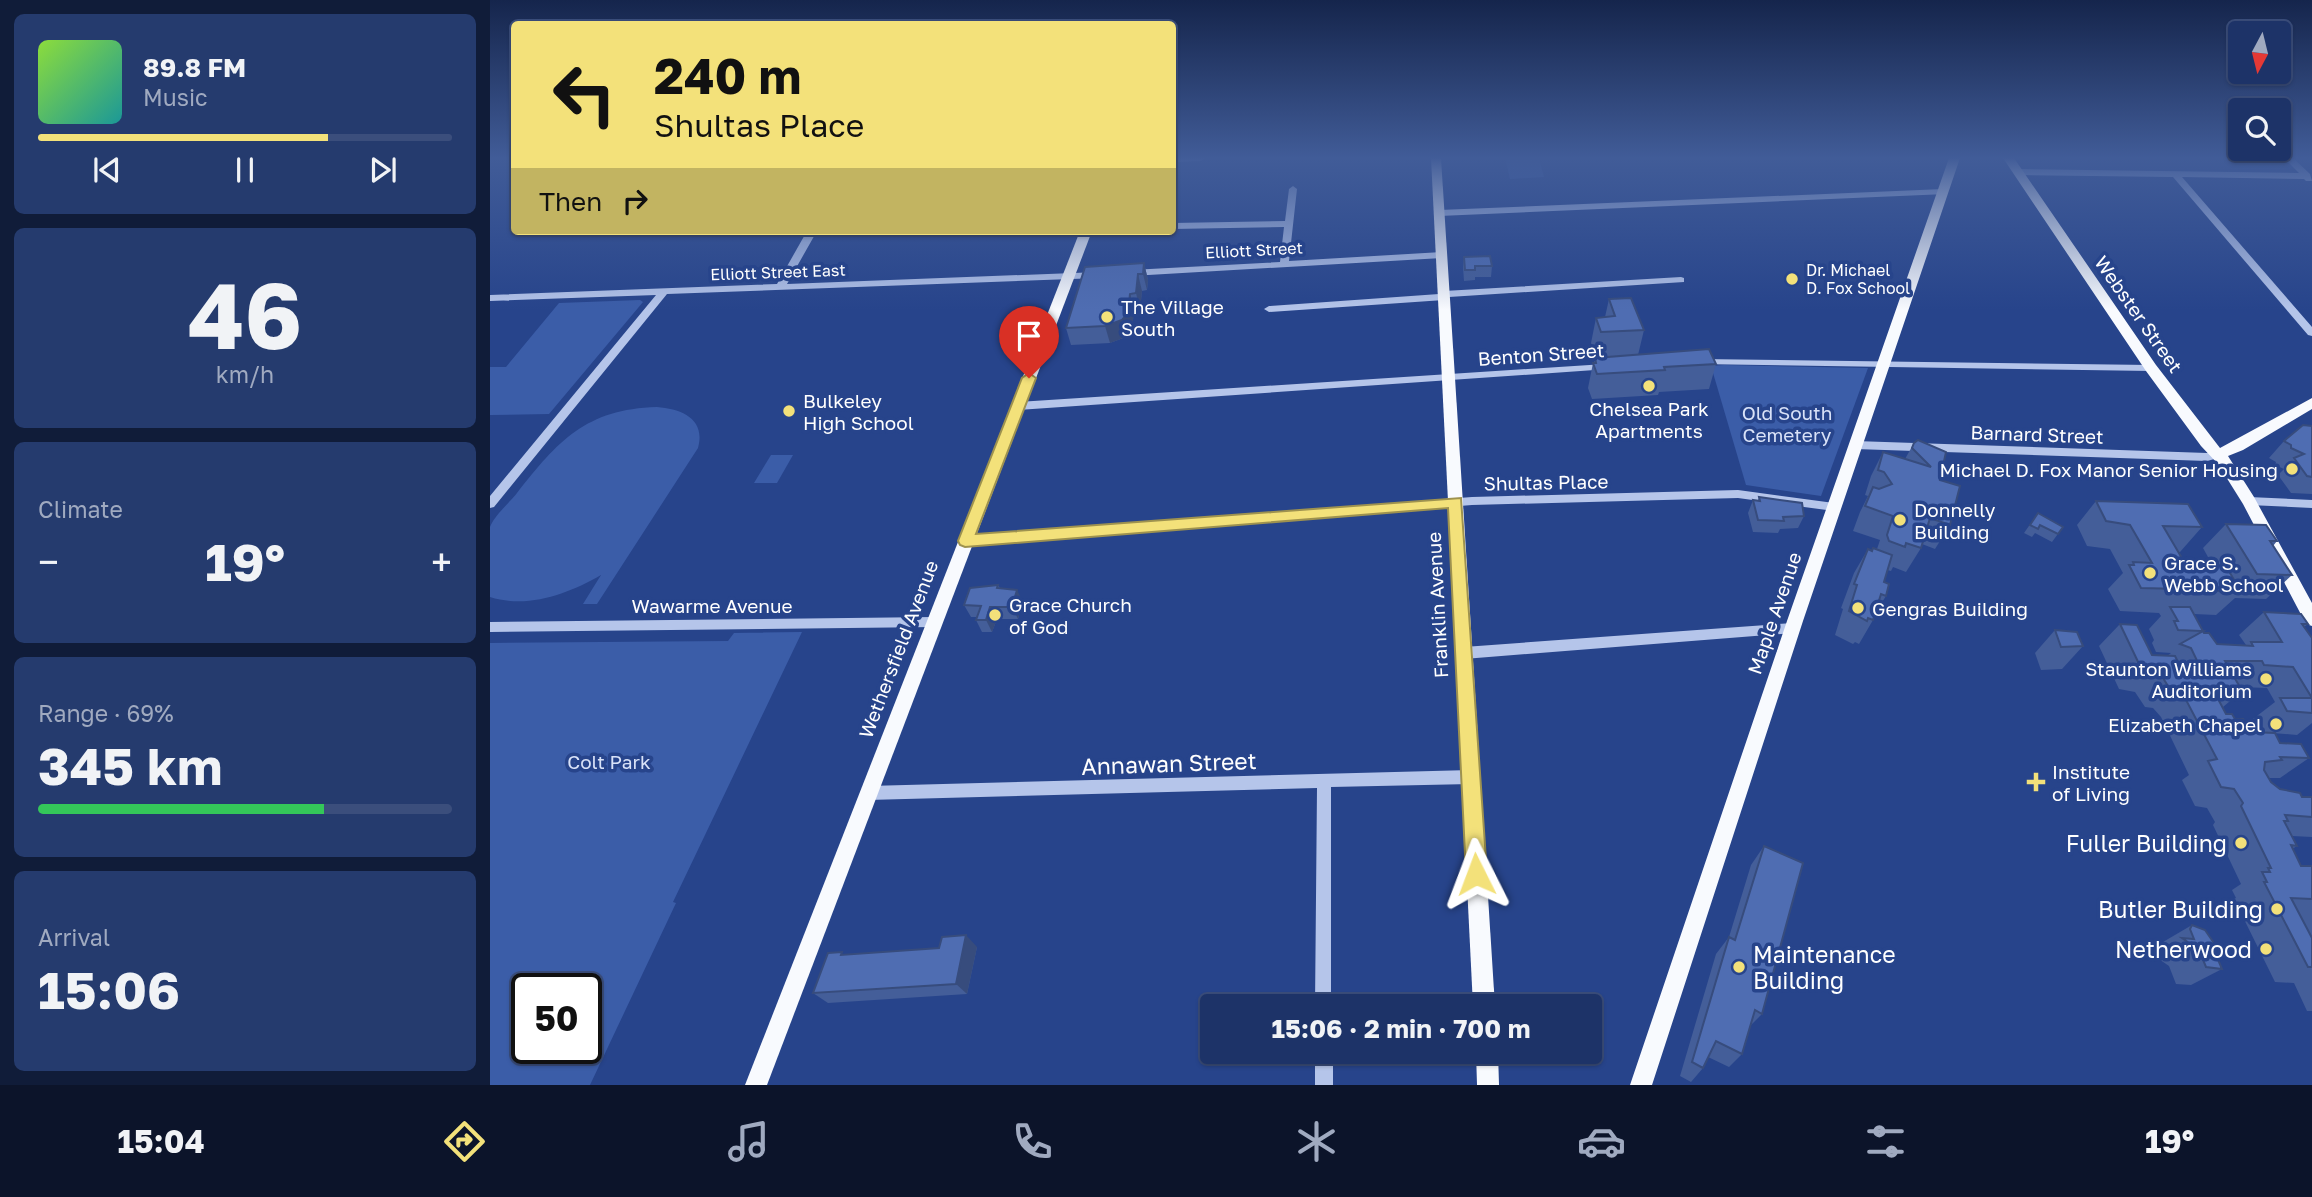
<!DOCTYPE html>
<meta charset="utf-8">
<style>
:root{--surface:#1d3368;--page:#253b6e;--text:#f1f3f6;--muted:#a0aac0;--line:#3b4e7c;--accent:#f3e17a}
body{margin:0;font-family:"Golos Text",sans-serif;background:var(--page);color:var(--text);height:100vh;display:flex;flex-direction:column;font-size:26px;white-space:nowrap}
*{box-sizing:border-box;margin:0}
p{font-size:23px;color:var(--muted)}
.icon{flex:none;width:38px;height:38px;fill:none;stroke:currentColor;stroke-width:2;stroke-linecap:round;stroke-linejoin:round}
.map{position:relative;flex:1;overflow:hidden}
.drawer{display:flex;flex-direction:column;gap:14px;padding:14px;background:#101c39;width:490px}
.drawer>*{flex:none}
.banner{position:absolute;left:21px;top:21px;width:665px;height:214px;border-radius:7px;box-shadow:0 2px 5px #0004,0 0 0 2px var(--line);background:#f3e17a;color:#111;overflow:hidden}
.needle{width:46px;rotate:187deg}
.fabs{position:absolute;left:1738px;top:21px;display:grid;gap:14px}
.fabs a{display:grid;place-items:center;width:63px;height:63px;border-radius:7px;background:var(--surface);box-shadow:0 2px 5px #0004,0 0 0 2px var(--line);font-size:35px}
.speed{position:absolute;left:21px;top:973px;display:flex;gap:14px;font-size:35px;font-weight:700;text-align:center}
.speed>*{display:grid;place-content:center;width:91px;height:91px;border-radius:50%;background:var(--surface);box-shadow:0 2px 5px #0004,0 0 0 2px var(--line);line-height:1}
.speed .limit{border:4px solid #111;border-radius:10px;background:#fff;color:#111}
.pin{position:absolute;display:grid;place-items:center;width:60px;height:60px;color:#fff;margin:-72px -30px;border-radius:50% 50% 50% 0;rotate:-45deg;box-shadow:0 0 7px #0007}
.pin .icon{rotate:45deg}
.me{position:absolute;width:77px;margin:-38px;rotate:357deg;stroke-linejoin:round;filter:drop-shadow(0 0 5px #0008)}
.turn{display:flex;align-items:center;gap:24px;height:147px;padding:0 28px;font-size:32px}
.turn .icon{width:91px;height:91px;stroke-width:2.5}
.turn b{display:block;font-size:49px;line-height:60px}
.then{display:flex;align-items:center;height:66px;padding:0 28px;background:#0003;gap:14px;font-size:26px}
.big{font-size:52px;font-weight:700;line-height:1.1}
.drawer .card{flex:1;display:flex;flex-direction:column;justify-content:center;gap:10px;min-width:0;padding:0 24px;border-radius:10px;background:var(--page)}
.drawer .dial{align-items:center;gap:0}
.dial b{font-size:91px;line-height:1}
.song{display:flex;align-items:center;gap:21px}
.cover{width:84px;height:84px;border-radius:10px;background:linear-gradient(135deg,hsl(90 70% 55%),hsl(180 70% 35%))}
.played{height:7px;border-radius:4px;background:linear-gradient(90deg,var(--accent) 70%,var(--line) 70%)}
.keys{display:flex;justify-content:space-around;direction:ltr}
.heat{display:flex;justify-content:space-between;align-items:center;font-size:38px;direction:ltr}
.charge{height:10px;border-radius:5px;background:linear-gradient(90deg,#34c759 69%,var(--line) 0)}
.trip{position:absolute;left:710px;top:994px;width:402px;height:70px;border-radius:7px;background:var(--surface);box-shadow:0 2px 5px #0004,0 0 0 2px var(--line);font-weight:700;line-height:70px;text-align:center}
.menu{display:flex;height:112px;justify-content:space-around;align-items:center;background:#0c142a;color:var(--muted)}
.menu .icon{width:49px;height:49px}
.menu .selected{color:var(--accent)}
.menu b{font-size:32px;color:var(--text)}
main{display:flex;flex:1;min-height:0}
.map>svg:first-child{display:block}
</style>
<main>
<section class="drawer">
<div class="card">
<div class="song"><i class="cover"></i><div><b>89.8 FM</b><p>Music</p></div></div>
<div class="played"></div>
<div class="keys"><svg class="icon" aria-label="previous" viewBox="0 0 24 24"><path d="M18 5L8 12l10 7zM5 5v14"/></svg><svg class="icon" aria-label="pause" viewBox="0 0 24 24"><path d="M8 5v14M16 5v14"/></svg><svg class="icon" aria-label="next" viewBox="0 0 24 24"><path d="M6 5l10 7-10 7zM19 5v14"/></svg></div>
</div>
<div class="card dial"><b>46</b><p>km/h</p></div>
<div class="card"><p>Climate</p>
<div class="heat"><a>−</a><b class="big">19°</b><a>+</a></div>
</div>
<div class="card"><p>Range · 69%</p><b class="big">345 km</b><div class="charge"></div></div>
<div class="card"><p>Arrival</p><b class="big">15:06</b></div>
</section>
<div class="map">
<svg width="1822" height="1085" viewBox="0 0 1822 1085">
<rect width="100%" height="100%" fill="#27448b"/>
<!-- green -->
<g fill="#3b5da8" fill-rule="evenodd">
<path d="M1015,158H1049L1054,177L1020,179Z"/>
<path d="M150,300L153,302L59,414L0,415V367H16L69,303Z"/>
<path d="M1234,365L1378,368L1331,496L1256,485L1221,366Z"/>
<path d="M167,407C192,409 216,419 208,448L107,604H93L111,575C78,594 38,609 0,597C0,582 0,539 0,527C4,516 19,503 27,493C68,441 96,409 167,407Z"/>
<path d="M281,455H303L287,483H264Z"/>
<path d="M312,632L183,902L186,903L100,1085H0V643L238,641L244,633ZM37,989H96V1048H37Z"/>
</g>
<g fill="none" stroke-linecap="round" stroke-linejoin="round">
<!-- minor -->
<g fill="#b5c5ea" fill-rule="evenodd">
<path d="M682,158H715L711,161L682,162Z"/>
<path d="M1794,158H1803L1820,174L1822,181H1816L1814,179L1692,177L1822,327V336L1818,335L1683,177L1528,175L1524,172L1528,169L1809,173Z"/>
<path d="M803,186L807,189L799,261L952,252L957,255L952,258L641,276L636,273L641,270L790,262L794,227L682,229V223L795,221L799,189Z"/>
<path d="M1453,189L1457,192L1456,194L949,216L945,213L949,210Z"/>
<path d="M317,231H327L297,284L609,272L614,275L609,278L177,294L4,507L0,508V496L166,295L0,301V295L287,284Z"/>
<path d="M1191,277L1194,278V282L959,297L954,300L779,312L774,309L779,306L949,294L954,291Z"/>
<path d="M1210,359L1661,365L1666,368L1661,371L1206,364V360Z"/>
<path d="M1115,364L1120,367L1119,369L528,410L523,406L528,402Z"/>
<path d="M1365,441L1717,453L1728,450L1734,454L1732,457L1717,461L1365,449L1359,445Z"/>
<path d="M1248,490L1344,503L1350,507L1344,511L1248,498L982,505L475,546L471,544L469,541L471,538L475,536L982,497Z"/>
<path d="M1759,497L1822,500V508L1759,505L1753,501Z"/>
<path d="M444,617L449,618L451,622L449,626L444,627L0,632V622Z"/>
<path d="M1303,623L1308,624L1310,628L1308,632L1303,633L974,659L969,657L967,653L969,649L974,647Z"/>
<path d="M981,770L986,772L988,777L986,782L981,784L841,787V1006H825L827,788L378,800L373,798L371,793L373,788L378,786Z"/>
<rect x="825" y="1052" width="18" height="33"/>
</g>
<!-- major -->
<g fill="#f8fafe" fill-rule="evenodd">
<path d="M941,158H951L1005,1006H983Z"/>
<path d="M1459,158H1470L1313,621L1162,1085H1140L1297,621Z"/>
<path d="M1513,158H1524L1666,365L1730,448L1822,398V409L1753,450L1738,456L1764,497L1822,603V626L1816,624L1753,504L1728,464L1711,446L1656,371Z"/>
<path d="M590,231H602L277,1085H255Z"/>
<path d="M986,1052H1008L1009,1085H987Z"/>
</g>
</g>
<!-- wall -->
<g fill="#445e99">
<path d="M974,257L1002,266L1001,277H985V280L974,281L973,267Z"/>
<path d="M654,263L658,280L657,290L652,291L650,310H644L642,330L636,337L620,343L581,345L576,328Z"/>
<path d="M1119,299L1154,330L1148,355L1226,364L1219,389L1169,392L1168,395L1102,399L1098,388L1103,363H1104L1105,358L1148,355L1106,357L1101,343L1106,318L1115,317Z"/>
<path d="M1822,426V494L1801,493L1788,475L1794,469L1785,465L1786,462L1779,458L1794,441Z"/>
<path d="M1424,443L1450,480L1460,525L1445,549L1432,544L1431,548L1416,572L1403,567L1401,571L1397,570L1394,582L1396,596L1385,613L1383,620L1369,644L1365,642L1363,644L1345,635L1353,609L1351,608L1364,573L1378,549L1382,550L1383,548L1387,549L1390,540L1363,531L1370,512L1378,496L1375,495L1381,476L1393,452L1415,459Z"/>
<path d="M1269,497L1314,516L1308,528L1290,529L1288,533L1263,532L1258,513L1263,500L1268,501Z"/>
<path d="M1606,501L1712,527L1690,552H1688L1696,565L1723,566L1713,548L1736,524L1787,541L1783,546L1802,575L1776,599L1745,598L1726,615L1704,614L1714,633L1727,644L1756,645L1749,635L1774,612L1818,624L1814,627L1822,638V723L1807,735L1770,732L1763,719L1785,702L1777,688L1750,687L1751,689L1745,694L1746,696L1733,707L1736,714L1745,719L1761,732L1790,743L1819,758L1790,778H1778L1781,782L1790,789L1812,797H1822V837L1802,836L1807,846L1802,849L1811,866H1822V1011H1817L1804,983L1785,982L1744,899L1746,898L1742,890L1751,884L1723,825L1725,822L1717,808L1705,806L1692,780L1699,775L1671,717L1663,708L1655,707L1645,692L1629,689L1609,646L1630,624L1662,655L1677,656L1681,653L1666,652L1662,643L1664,640L1659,629L1671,616L1669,613L1630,611L1618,589L1633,573L1620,549L1597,546L1587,525Z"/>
<path d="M1548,513L1573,527L1562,542L1545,533L1542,537L1534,533Z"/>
<path d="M508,585L510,588L533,602L528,619H507L502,632H492L486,620L487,617H481L474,605Z"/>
<path d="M1565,630L1593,646L1572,669L1551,670L1545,653Z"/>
<path d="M1274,846L1272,1014L1260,1026L1252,1054L1239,1067L1218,1057L1213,1068L1201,1082L1190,1076L1226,954L1239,937L1261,865Z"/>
<path d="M1702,925L1724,950L1732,969L1701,985L1686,984L1679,966L1663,955L1672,949L1670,946L1673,942Z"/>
<path d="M487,947L477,994L338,1003L323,993L355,955Z"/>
</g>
<!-- shaded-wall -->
<g fill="#374c7d">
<path d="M684,158H685L686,166L684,181L682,170Z"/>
<path d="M654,263L658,280L657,290L653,274Z"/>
<path d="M648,274L652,291L650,310L646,293Z"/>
<path d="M640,294L644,310L642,330L636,337L620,343L615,326Z"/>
<path d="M527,590L533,602L528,619L522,607Z"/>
<path d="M500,607L507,619L502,632L496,620Z"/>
<path d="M476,935L487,947L477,994L466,984Z"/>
</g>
<!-- building -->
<g fill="#4f6db2" stroke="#374c7d" stroke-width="2">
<path d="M1000,256L1002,266H985V270H975L974,257Z"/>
<path d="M654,263L653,274H648L646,293L640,294L638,313L632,320L615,326L576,328L595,267Z"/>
<path d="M1141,298L1154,330L1111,332L1106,318L1125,316L1119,299Z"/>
<path d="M1219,349L1226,364L1174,367L1175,370L1107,374L1103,363H1106L1105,358Z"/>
<path d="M1813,425L1822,426V477L1817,476L1804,458L1814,454L1801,448V445L1794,441Z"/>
<path d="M1428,440L1456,452L1450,480L1470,486L1460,525L1440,518L1431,548L1416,543L1415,547L1399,541L1397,535L1403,516L1375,506L1383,487L1389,489L1402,484L1394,472L1388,470L1393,452L1441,467L1422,448L1424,443Z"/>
<path d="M1269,497L1312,503L1314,516L1293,517L1294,521L1268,520L1263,500L1270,501Z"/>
<path d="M1606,501L1698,504L1712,527L1673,526L1696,565L1736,566L1751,592L1710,590L1708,593H1694L1692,589L1651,588L1639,565H1644L1643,562L1662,563L1640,525L1616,521Z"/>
<path d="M1548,513L1573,527L1568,534L1550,525L1548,529L1540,525Z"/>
<path d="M1736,524L1776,525L1787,541H1780L1802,575L1767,574Z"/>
<path d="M1383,548L1402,555L1394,582L1399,584L1396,596L1391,594L1383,620L1378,618L1377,621L1359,611L1367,585L1364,584L1378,549L1382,551Z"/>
<path d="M508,585L507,588L527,590L522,607H500L496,620H486L491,606L474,605L480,588Z"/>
<path d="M1680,607H1700L1714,633H1719L1727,644L1763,646L1761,642H1792L1774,612L1811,614L1818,624H1812L1822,638V713L1797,711L1790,698H1822L1803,667L1774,665L1772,661H1735L1751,689H1742L1746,696L1726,695L1736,714H1742L1745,719H1753L1761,732L1785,733L1790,743L1811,744L1819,758L1790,757L1792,760L1775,762L1774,770L1781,782L1790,789L1810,793L1812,797H1822V817L1795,815L1798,821H1794L1807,846L1801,845L1811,866H1822V899L1801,898L1822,938V967H1818L1774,882H1777L1772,872H1780L1778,868H1781L1751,806L1753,803L1744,789L1731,787L1718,761L1727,759L1694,696L1686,687L1678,686L1668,670L1651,668L1630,624L1647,625L1662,655L1685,656L1691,668L1711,669L1701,648L1690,644L1713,631L1688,630L1684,621H1688Z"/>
<path d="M1565,630L1587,632L1593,646L1571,647Z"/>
<path d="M1274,846L1313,863L1272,1014L1265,1010L1252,1054L1226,1041L1213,1068L1202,1062L1239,937L1245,940Z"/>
<path d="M1702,925L1715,930L1726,946L1724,950L1732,969L1716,967L1709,950L1692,938L1704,939L1700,929Z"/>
<path d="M476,935L466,984L323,993L338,953L352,952L351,955L449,948L452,937Z"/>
</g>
<!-- sky -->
<linearGradient id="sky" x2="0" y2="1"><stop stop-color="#15254c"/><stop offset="0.51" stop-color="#415c98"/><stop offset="1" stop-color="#415c98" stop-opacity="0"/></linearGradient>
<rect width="1822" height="310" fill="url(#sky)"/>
<!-- route -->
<path fill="#f3e17a" stroke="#9e924f" stroke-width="2" d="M539,373L546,378L486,534L971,498L997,874L994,881L986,884L979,881L976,874L958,508L475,547L470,545L468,541L532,378Z"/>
<!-- markers -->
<g fill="#f3e17a" stroke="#27448b" stroke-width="2.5">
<circle cx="1302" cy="279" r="7"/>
<circle cx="617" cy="317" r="7"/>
<circle cx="1159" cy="386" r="7"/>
<circle cx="299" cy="411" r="7"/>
<circle cx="1802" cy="469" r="7"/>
<circle cx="1410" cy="520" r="7"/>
<circle cx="1660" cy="573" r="7"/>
<circle cx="1368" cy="608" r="7"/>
<circle cx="505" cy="615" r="7"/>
<circle cx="1776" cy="679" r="7"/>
<circle cx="1786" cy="724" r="7"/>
<path d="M1542.5 771.5h7v7h7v7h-7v7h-7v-7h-7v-7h7z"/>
<circle cx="1751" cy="843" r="7"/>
<circle cx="1787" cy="909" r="7"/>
<circle cx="1776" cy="949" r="7"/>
<circle cx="1249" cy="967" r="7"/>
</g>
<g text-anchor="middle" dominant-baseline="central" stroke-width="7" stroke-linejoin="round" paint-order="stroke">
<!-- far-street labels -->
<g font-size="16" fill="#fff" stroke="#27448b">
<text transform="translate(764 250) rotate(-3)">Elliott Street</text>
<text transform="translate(288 272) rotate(-2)">Elliott Street East</text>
</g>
<!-- far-poi labels -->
<g font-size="16" fill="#fff" stroke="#27448b" text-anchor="start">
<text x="1316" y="270">Dr. Michael<tspan x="1316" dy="18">D. Fox School</tspan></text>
</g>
<!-- poi labels -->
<g font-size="19" fill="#fff" stroke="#27448b" text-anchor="start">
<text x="631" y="306">The Village<tspan x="631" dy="22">South</tspan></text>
<text x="313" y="400">Bulkeley<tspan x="313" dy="22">High School</tspan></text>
<text x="1159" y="408" text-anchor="middle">Chelsea Park<tspan x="1159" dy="22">Apartments</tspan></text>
<text x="1788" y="469" text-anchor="end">Michael D. Fox Manor Senior Housing</text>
<text x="1424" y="509">Donnelly<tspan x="1424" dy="22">Building</tspan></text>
<text x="1674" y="562">Grace S.<tspan x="1674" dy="22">Webb School</tspan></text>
<text x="519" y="604">Grace Church<tspan x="519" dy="22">of God</tspan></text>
<text x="1382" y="608">Gengras Building</text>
<text x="1762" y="668" text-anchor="end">Staunton Williams<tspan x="1762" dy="22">Auditorium</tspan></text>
<text x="1772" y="724" text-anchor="end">Elizabeth Chapel</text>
<text x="1562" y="771">Institute<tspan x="1562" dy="22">of Living</tspan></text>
</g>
<!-- street labels -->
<g font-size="19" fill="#fff" stroke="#27448b">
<text transform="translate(1649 314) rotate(55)">Webster Street</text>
<text transform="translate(1051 354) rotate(-4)">Benton Street</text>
<text transform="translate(1547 434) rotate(2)">Barnard Street</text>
<text transform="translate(1056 482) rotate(-1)">Shultas Place</text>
<text x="222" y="605">Wawarme Avenue</text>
<text transform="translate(947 605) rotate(-93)">Franklin Avenue</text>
<text transform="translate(1284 613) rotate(-71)">Maple Avenue</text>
<text transform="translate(408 649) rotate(-69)">Wethersfield Avenue</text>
</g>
<!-- park labels -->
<g font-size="19" fill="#d9e2f8" stroke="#27448b">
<text x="1297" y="412">Old South<tspan x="1297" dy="22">Cemetery</tspan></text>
<text x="119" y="761">Colt Park</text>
</g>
<!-- near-street labels -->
<g font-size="23" fill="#fff" stroke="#27448b">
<text transform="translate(679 763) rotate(-2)">Annawan Street</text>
</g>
<!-- near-poi labels -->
<g font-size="23" fill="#fff" stroke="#27448b" text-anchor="end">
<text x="1737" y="843">Fuller Building</text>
<text x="1773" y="909">Butler Building</text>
<text x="1762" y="949">Netherwood</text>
<text x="1263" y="954" text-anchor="start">Maintenance<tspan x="1263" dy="26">Building</tspan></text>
</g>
</g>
</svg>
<div class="fabs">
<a><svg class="needle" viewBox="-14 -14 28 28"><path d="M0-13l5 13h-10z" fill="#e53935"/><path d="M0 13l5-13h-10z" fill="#a0aac0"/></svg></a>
<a><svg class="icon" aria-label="search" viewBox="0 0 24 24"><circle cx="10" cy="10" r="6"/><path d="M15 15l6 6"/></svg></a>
</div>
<div class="speed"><div class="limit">50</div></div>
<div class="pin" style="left:539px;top:378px;background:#d93025"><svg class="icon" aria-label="arrive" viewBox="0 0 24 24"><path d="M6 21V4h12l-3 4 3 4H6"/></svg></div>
<svg class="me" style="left:986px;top:874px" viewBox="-20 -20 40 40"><path d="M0-17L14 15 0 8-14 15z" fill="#f3e17a" stroke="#fff" stroke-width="4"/></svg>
<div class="trip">15:06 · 2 min · 700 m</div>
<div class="banner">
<div class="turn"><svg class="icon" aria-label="left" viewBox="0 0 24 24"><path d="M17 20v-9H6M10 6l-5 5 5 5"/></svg><div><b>240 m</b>Shultas Place</div></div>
<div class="then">Then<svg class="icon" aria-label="right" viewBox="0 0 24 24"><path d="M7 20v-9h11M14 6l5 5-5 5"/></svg></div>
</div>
</div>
</main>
<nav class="menu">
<b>15:04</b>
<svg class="icon selected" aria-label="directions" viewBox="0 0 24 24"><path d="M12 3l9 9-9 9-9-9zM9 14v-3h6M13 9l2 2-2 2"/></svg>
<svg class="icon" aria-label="music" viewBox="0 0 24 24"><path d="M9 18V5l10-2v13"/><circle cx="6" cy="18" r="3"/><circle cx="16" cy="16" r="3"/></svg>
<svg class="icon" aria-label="phone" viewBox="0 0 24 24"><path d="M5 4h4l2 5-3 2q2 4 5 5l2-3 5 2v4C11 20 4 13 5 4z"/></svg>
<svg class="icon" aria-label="climate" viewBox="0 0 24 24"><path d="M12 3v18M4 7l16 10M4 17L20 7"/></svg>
<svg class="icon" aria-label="car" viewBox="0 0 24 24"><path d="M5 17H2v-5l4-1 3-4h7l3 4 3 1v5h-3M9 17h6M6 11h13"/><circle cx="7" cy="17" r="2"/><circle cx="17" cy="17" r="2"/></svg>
<svg class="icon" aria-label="filters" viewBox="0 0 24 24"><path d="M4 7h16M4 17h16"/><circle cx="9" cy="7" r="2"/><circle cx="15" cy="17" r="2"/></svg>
<b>19°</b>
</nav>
